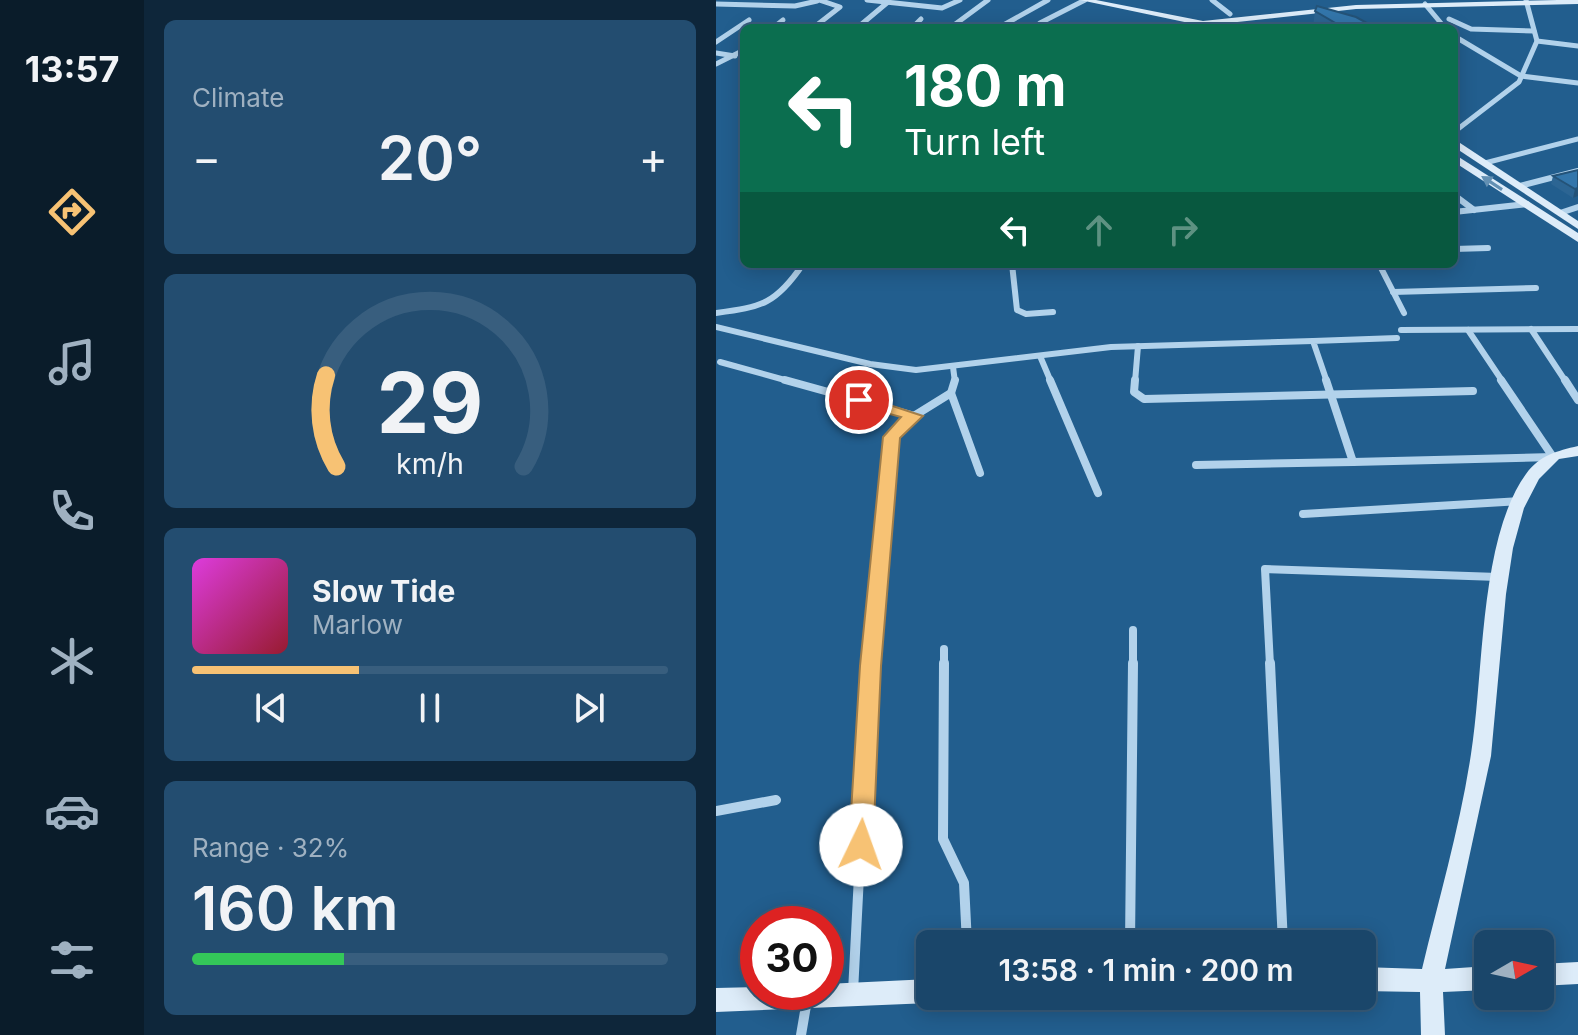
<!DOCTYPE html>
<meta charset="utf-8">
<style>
:root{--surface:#1a466a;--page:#234d70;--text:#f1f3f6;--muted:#9fb1c1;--line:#385e7e;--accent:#f7c274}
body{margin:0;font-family:Inter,sans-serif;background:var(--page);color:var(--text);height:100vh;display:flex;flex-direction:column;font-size:30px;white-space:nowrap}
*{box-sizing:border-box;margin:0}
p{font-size:26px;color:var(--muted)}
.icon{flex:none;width:44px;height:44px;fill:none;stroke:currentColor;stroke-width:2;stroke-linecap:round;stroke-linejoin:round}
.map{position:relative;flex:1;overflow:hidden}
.panel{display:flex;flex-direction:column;gap:20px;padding:20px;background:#0e263a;width:572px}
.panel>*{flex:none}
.banner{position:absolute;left:24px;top:24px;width:718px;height:244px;border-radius:12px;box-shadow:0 4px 20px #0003,0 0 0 2px var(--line);background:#0b6e4f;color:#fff;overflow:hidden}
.needle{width:52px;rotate:81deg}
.buttons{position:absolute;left:758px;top:930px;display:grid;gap:16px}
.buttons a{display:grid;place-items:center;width:80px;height:80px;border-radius:12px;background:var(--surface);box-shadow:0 4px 20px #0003,0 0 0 2px var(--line);font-size:40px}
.speed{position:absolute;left:24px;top:906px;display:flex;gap:16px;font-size:40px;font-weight:700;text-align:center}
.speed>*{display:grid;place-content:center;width:104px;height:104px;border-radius:50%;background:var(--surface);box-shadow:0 4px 20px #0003,0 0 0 2px var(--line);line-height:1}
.speed .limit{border:12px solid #d22;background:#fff;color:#111}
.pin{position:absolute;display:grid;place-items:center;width:68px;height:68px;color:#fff;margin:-34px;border:4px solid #fff;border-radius:50%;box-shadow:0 2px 8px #0007}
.me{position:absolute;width:88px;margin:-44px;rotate:3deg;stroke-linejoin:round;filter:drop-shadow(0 0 6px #0008)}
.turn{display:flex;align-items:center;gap:28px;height:168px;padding:0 32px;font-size:36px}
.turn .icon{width:104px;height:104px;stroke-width:2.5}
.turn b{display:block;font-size:56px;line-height:68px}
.lanes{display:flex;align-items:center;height:76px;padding:0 32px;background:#0003;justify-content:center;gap:40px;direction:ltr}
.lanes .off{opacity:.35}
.big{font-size:60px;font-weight:600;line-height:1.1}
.panel .card{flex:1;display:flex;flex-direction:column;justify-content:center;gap:12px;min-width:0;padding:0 28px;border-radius:12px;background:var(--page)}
.panel .dial{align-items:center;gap:0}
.dial svg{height:208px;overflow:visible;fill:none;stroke:var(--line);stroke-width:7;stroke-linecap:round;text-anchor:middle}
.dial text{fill:var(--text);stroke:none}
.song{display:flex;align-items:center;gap:24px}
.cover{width:96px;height:96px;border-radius:12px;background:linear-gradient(135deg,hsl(300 70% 55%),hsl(350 70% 35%))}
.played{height:8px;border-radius:4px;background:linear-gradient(90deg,var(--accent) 35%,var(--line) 35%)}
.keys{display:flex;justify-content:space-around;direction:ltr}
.heat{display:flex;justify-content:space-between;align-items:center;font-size:44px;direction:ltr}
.charge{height:12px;border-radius:6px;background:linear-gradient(90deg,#34c759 32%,var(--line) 0)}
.trip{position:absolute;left:200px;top:930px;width:460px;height:80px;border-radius:12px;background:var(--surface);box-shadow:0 4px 20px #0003,0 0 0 2px var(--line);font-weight:600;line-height:80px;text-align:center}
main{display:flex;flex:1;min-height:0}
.tabs{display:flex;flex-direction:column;width:144px;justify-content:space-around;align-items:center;background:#0a1c2a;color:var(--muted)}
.tabs .icon{width:56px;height:56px}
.tabs .current{color:var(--accent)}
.tabs b{font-size:36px;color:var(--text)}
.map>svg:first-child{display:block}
</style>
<main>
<nav class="tabs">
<b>13:57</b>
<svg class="icon current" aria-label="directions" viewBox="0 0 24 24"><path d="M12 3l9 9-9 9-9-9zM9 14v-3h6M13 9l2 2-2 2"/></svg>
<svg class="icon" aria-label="music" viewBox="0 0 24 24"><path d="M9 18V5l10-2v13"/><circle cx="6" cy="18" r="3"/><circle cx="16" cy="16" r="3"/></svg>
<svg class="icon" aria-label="phone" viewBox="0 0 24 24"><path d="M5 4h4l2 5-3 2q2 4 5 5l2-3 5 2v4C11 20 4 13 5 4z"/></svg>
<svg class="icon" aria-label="climate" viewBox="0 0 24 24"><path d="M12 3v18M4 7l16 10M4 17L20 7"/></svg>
<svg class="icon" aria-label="car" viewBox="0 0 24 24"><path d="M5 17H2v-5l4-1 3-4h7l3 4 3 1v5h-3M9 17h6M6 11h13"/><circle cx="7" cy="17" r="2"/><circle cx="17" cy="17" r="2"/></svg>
<svg class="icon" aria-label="filters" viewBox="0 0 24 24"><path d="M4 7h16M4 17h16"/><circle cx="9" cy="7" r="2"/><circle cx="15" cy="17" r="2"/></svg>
</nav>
<section class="panel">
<div class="card"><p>Climate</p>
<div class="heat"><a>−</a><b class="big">20°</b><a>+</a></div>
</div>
<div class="card dial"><svg viewBox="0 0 100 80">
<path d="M14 69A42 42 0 1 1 86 69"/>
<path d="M14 69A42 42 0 0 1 10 34" stroke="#f7c274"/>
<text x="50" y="56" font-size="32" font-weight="700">29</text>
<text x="50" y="72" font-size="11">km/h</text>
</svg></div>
<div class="card">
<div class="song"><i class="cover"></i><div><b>Slow Tide</b><p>Marlow</p></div></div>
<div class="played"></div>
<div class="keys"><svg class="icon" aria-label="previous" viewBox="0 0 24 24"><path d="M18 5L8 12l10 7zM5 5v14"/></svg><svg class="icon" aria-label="pause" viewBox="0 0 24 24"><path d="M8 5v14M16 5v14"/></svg><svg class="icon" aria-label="next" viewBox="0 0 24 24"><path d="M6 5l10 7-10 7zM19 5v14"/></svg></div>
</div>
<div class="card"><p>Range · 32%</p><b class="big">160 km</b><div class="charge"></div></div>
</section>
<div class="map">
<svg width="862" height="1035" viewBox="0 0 862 1035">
<rect width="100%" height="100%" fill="#225e8e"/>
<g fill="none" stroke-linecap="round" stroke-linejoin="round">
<!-- street-far3 -->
<g stroke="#b2d2eb" stroke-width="5">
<path d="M151,0L226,8L244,0"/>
<path d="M496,0L514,14"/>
<path d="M0,4L79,6L101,1"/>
<path d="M709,4L729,28"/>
<path d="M733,19L755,29L818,31"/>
<path d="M324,23L369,0"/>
<path d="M284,27L332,0"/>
<path d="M57,28L67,20"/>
<path d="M97,28L124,7L103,0"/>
<path d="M141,28L172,2"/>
<path d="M196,28L205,19"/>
<path d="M234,28L272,0"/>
<path d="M738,36L805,76L862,83"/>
<path d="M821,41L862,46"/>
<path d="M0,42L33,20"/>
<path d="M0,53L19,56"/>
<path d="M0,64L28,50"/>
<path d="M738,132L803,82L821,41L810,0"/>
<path d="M769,163L862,139"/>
</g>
<!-- street-far2 -->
<g stroke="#b2d2eb" stroke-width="6">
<path d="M804,186L862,171"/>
<path d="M738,195L758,210"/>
<path d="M738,212L811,204"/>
<path d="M844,213L862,207"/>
<path d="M738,249L772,248"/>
<path d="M161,264L165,267L240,264"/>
<path d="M296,264L301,310L310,314L337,312"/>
<path d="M663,264L688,313"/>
<path d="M677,292L820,288"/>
<path d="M0,313C46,307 60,304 87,264"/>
<path d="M0,327L154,364L200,370L395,347L597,341"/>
<path d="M815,329L850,382"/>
<path d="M685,330L862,329"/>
<path d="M752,330L787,382"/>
<path d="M324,356L335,382"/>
<path d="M4,362L76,382"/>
<path d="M237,367L239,382"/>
<path d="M419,382L422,346"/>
<path d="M611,382L597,341L681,338"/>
</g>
<!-- street-far1 -->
<g stroke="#b2d2eb" stroke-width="8">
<path d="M69,380L199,416"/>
<path d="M334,380L382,493"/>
<path d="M419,380L418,392L428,399L757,391"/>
<path d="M610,380L637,462L837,457"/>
<path d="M785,380L837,457"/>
<path d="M849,380L862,400"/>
<path d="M235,393L264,473"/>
<path d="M480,465L637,462"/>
<path d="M587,514L805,501"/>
<path d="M154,665L175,437L185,424L235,393L239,380"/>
<path d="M228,665V649"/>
<path d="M417,665V630"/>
<path d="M554,665L549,569L782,577"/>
</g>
<!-- street -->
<g stroke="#b2d2eb" stroke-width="10">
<path d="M228,663L227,839L248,883L251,944"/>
<path d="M554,663L567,944"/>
<path d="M0,811L60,800"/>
<path d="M414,944L417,663"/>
<path d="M137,992L154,663"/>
<path d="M85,1035L91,1000"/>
</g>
<!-- secondary -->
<g fill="#ddecf9" fill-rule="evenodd">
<path d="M364,0H380L487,21L640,5L842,0H862V4L640,9L503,24V28H497Z"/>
<path d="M738,139L862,221V229L738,147Z"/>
<path d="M738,154L862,233V242L738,162Z"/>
<path d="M862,446V456L843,459L823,479L808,508L797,548L790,594L775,756L729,969L772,966V990L727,992L729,1035H705L704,992L646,991V967L706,969C723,898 744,827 755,754C768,675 763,539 810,474C824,455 841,451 862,446Z"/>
<path d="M862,962V984L824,986V964Z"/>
<path d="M214,979V996H224L214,1003L0,1012V988L42,987V992H110V984Z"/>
</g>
</g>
<!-- wall -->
<g fill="#2c6593">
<path d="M599,11L660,28H598L597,27Z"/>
<path d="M862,170V196L857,198L835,184L837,176Z"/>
</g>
<!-- shaded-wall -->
<path fill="#245378" d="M862,188V196L857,198L859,189Z"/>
<!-- building -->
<g fill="#3376ab" stroke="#245378" stroke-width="2">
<path d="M601,6L640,17L660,28H628L599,11Z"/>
<path d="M862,170V188L859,189L837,176Z"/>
</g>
<!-- one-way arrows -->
<defs><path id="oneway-solid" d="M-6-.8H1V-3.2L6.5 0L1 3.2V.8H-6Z" transform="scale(2)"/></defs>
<use fill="#6390b3" href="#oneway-solid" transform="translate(776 183) rotate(-147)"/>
<!-- route -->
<path fill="#f7c274" stroke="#a17e4b" stroke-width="2" d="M143,395L207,416L184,438L165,666L157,845L153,852L145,855L137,852L133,845L144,666L167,437L185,417L137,404L135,400Z"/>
</svg>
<div class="buttons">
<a><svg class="needle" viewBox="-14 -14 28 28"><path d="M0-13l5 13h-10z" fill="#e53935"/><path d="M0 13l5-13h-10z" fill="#9fb1c1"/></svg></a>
</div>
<div class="speed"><div class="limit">30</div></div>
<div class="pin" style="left:143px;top:400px;background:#d93025"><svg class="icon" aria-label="arrive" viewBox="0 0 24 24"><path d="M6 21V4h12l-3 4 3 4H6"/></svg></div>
<svg class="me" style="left:145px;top:845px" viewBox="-20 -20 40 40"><circle r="19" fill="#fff"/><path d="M0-13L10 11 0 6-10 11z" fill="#f7c274"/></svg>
<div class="trip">13:58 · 1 min · 200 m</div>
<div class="banner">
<div class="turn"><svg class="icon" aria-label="left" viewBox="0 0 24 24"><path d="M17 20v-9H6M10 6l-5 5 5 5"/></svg><div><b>180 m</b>Turn left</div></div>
<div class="lanes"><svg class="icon" aria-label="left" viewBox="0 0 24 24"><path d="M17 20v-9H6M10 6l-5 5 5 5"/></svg><svg class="icon off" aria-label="ahead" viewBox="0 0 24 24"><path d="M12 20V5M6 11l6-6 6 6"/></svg><svg class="icon off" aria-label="right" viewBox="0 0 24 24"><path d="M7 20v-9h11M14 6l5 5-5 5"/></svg></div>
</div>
</div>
</main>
